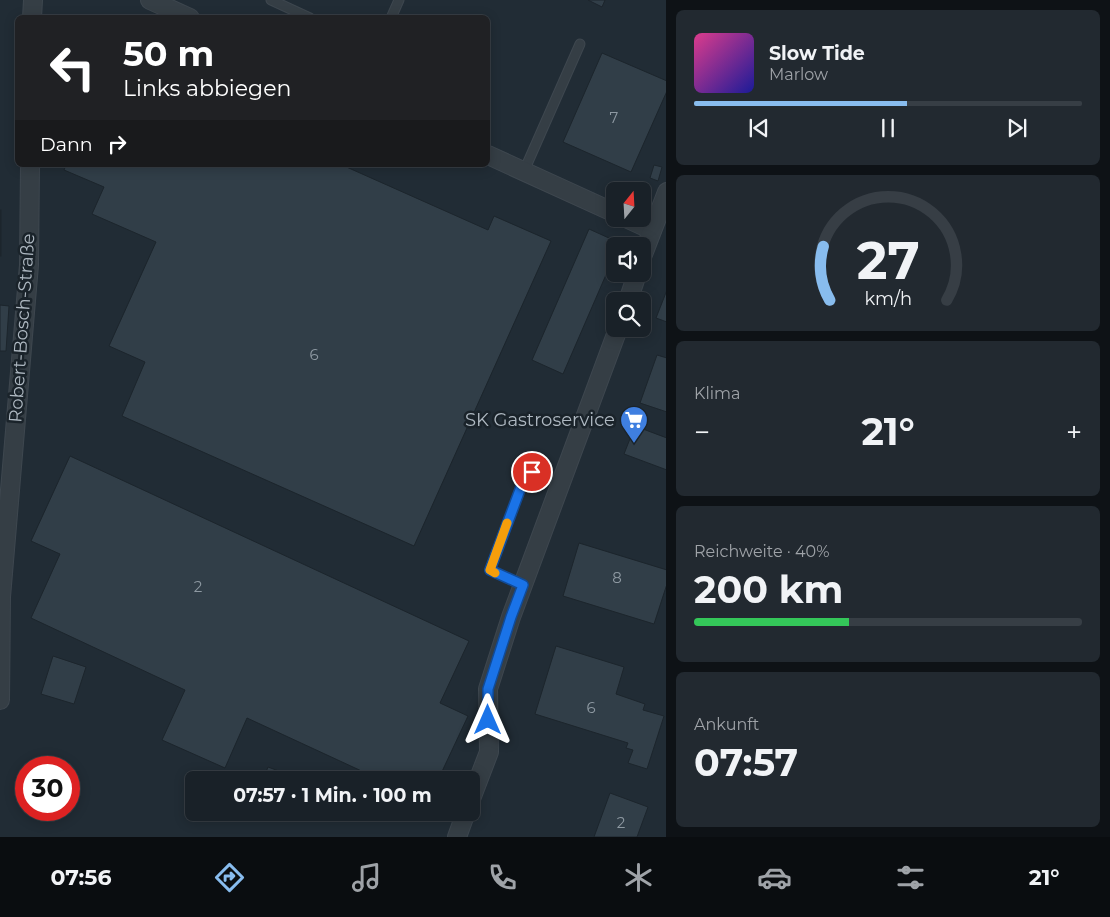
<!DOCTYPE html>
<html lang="de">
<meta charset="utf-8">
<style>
:root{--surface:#192128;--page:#222930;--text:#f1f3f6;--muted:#9fa3a8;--line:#373e45;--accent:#88bcee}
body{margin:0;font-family:Montserrat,sans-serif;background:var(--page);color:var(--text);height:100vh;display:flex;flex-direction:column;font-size:19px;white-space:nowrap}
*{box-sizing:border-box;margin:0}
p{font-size:16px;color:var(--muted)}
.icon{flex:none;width:28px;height:28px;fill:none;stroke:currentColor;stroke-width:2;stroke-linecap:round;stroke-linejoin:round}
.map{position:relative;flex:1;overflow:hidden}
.panel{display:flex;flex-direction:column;gap:10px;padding:10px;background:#0e1216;width:444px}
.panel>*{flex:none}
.hud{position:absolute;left:15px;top:15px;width:475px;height:152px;border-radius:8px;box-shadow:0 2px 12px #0003,0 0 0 1px var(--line);background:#202124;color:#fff;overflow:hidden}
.needle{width:32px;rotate:18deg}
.buttons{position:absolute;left:606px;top:182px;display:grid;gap:10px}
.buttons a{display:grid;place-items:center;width:45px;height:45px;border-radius:8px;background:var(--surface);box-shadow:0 2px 12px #0003,0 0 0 1px var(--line);font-size:25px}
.speed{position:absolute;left:15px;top:756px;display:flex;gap:10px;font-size:25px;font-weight:700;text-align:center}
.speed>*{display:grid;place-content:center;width:65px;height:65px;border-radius:50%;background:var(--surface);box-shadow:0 2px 12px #0003,0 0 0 1px var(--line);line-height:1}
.speed .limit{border:8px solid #d22;background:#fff;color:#111}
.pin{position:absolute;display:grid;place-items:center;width:42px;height:42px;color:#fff;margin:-21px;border:2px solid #fff;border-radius:50%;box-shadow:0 1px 5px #0007}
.me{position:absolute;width:55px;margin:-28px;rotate:0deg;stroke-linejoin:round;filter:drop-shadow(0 0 4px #0008)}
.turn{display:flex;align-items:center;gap:18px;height:105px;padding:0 25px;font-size:22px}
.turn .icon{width:65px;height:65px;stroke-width:2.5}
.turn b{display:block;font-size:35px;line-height:42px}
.then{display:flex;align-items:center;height:48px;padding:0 25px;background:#0003;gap:10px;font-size:19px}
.big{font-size:38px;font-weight:700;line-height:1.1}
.panel .widget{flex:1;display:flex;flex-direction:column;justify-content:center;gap:8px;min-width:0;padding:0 18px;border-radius:8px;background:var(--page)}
.panel .dial{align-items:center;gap:0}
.dial svg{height:130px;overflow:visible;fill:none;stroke:var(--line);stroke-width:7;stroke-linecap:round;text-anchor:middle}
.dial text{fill:var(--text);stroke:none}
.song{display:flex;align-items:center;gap:15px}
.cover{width:60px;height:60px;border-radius:8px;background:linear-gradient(135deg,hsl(330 70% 55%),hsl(240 70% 35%))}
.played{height:5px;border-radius:2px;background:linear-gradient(90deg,var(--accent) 55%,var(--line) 55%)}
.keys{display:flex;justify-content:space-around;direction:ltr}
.heat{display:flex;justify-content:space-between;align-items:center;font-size:28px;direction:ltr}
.charge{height:8px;border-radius:4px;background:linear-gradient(90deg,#34c759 40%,var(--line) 0)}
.trip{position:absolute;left:185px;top:771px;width:295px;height:50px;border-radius:8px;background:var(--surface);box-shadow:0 2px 12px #0003,0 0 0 1px var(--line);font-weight:700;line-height:50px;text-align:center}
.tabs{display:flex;height:80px;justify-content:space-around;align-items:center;background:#0a0d10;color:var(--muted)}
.tabs .icon{width:35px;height:35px}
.tabs .selected{color:var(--accent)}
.tabs b{font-size:22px;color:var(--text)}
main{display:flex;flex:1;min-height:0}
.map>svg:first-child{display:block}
</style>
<main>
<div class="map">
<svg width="667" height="837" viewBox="0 0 667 837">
<rect width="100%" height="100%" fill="#212c35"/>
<!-- building -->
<g fill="#313e48" stroke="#1c252c">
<path d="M588,0H605L602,7Z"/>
<path d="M602,53L667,81V91L631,172L563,142Z"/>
<path d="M66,165H342L488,230L494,216L551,241L414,546L122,416L145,362L109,346L156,242L92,214L104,187L64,170Z"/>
<path d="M654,165L662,167L658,181L650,178Z"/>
<rect x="0" y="210" width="1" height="46"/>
<path d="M589,229L620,243L618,246H615V254L563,374L532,360Z"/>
<path d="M667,290V322L656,318Z"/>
<path d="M0,305L9,306L6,351H0Z"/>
<path d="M657,355L667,358V412L640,403Z"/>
<path d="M635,426L667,438V470L624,454Z"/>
<path d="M70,456L469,641L440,703L468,716L438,780H381L247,718L225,768L162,740L185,690L31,618L60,554L31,541Z"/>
<path d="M579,543L667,570V584L654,624L563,596Z"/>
<path d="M556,646L624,667L616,694L645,704L643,710L664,716L647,769L628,763L633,750L626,748L628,743L535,714Z"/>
<path d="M53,656L86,667L74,704L41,694Z"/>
<path d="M268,767L303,780H263Z"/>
<path d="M610,793L648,807L637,837H594Z"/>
<path d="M296,812H322L319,821Z"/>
</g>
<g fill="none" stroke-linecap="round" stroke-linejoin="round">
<defs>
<g id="service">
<path d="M271,0L310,18"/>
<path d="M391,18L399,0"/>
<path d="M524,171L580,44"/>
<path d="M523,585L490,570L521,487L532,472"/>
</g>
<g id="minor">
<path d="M150,0L190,18"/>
<path d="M32,18L33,0"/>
<path d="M488,155L615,213"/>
<path d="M628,219L652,230"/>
<path d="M642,257L667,192"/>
<path d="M628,301L637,274"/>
<path d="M0,700L1,597L29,265L30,165"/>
<path d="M471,799L489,752L488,689L511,617L618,329"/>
<path d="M457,837L466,812"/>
</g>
</defs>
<!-- service casing -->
<use href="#service" stroke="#3e474f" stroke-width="11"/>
<!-- minor casing -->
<use href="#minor" stroke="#3e474f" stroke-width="20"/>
<!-- service -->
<use href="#service" stroke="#353e45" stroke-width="9"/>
<!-- minor -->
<use href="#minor" stroke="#353e45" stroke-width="18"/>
</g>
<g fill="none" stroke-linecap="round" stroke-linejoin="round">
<defs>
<path id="route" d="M488,720V689L511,617L523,585L490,570L521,487L532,472"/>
</defs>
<!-- route casing -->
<use href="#route" stroke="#114b97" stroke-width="12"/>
<!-- route -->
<use href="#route" stroke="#1a73e8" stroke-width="9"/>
<!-- slow -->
<path stroke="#f59e0b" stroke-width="9" d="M495,573L490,570L507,523"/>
</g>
<!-- icons -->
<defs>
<symbol id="supermarket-pin" viewBox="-11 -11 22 30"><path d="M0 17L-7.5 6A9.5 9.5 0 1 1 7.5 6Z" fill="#3f7fe0" stroke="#1a232a"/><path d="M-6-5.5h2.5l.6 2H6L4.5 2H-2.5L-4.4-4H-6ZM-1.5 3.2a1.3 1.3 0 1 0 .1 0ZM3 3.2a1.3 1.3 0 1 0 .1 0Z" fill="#fff"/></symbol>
</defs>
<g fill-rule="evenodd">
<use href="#supermarket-pin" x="618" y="404" width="32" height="43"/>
</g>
<g text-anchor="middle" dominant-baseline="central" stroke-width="5" stroke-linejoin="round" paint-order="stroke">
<!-- number labels -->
<g font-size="15" fill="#8e99a2">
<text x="614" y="117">7</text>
<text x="314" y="354">6</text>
<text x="617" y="577">8</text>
<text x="198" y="586">2</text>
<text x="591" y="707">6</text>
<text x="621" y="822">2</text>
</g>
<!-- street labels -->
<g font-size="18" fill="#afb9c2" stroke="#1a232a">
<text transform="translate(22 328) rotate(-86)">Robert-Bosch-Straße</text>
</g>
<!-- poi labels -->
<g font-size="18" fill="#afb9c2" stroke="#1a232a" text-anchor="end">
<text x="615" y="420">SK Gastroservice</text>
</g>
</g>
</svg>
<div class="buttons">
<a><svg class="needle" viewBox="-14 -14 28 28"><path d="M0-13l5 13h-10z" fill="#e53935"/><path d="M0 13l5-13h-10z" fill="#9fa3a8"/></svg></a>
<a><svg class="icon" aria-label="sound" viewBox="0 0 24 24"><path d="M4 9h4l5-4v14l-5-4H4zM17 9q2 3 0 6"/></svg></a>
<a><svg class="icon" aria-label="search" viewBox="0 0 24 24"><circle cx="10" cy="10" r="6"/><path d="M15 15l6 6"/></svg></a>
</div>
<div class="speed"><div class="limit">30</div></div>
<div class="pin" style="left:532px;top:472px;background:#d93025"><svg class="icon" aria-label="arrive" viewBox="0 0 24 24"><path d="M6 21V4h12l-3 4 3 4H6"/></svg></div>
<svg class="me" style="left:488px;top:720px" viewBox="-20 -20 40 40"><path d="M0-17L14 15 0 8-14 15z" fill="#1a73e8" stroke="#fff" stroke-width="4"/></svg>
<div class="trip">07:57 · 1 Min. · 100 m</div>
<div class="hud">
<div class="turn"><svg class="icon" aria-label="left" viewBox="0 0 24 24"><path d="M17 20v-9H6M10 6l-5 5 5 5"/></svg><div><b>50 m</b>Links abbiegen</div></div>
<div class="then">Dann<svg class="icon" aria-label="right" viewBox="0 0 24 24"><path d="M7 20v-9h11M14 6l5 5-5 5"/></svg></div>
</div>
</div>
<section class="panel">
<div class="widget">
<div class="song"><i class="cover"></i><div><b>Slow Tide</b><p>Marlow</p></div></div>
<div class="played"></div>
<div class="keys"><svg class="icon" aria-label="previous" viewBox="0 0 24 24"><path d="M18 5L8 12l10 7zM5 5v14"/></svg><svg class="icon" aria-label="pause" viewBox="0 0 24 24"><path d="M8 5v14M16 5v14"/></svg><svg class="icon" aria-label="next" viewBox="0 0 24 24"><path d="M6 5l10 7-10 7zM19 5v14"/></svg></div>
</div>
<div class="widget dial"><svg viewBox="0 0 100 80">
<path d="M14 69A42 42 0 1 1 86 69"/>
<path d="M14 69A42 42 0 0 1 10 36" stroke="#88bcee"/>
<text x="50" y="56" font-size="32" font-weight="700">27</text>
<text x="50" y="72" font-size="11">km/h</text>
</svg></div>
<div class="widget"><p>Klima</p>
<div class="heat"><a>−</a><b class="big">21°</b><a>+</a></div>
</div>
<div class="widget"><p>Reichweite · 40%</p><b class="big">200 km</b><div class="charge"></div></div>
<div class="widget"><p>Ankunft</p><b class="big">07:57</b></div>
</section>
</main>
<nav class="tabs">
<b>07:56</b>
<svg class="icon selected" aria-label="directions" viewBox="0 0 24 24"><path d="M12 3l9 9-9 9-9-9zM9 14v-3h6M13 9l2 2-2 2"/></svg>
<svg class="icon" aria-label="music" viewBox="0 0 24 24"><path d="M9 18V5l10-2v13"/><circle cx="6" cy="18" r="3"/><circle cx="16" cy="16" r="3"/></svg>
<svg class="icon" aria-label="phone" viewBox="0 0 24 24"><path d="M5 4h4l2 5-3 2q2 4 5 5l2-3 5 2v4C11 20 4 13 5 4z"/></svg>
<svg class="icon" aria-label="climate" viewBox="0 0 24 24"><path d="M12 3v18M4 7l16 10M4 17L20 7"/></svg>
<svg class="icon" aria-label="car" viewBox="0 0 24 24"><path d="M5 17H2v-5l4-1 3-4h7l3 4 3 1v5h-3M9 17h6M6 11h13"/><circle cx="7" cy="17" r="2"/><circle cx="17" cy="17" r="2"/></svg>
<svg class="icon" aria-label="filters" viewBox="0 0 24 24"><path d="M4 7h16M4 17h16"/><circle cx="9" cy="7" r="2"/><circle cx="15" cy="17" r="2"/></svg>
<b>21°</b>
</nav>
